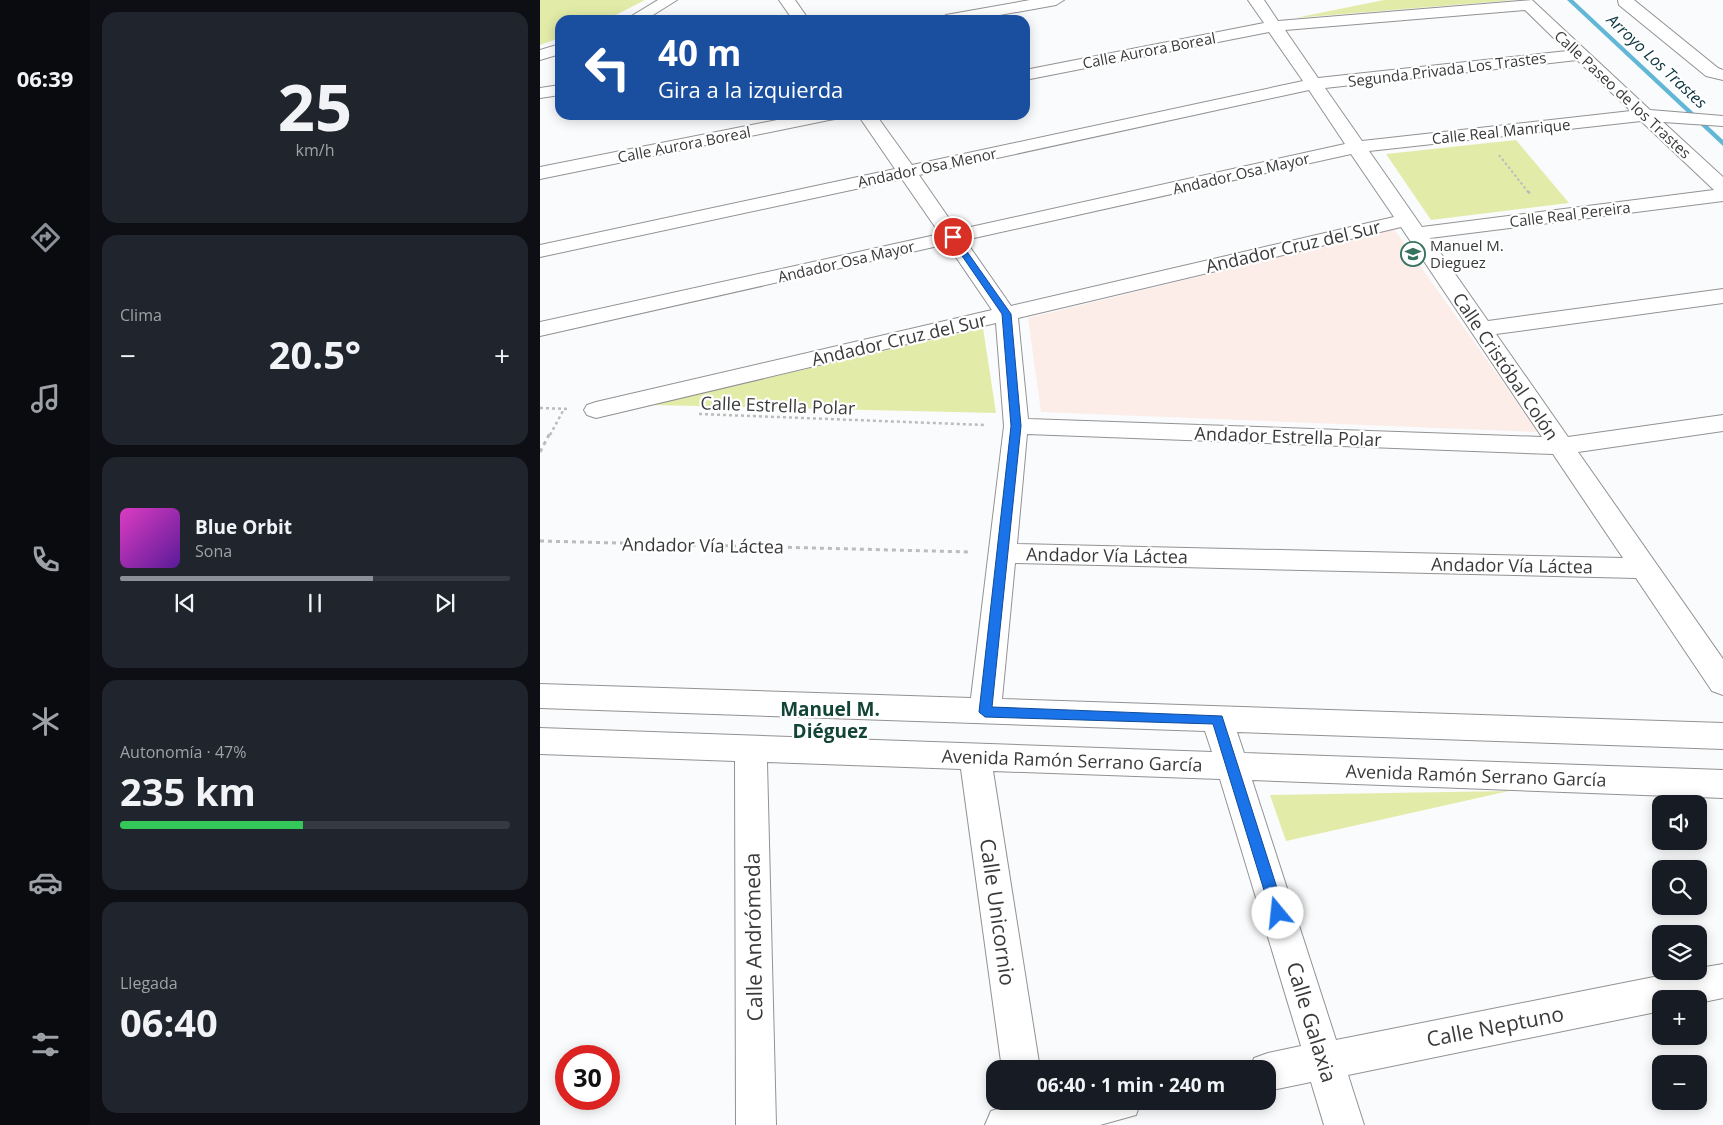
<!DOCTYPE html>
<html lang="es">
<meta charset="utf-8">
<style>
:root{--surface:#171b24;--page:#20242c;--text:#f1f3f6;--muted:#9ea1a6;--line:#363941;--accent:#8c9099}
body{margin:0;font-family:"Open Sans",sans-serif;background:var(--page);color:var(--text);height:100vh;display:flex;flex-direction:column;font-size:19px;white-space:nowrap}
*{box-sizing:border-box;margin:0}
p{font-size:16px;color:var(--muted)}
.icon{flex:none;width:28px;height:28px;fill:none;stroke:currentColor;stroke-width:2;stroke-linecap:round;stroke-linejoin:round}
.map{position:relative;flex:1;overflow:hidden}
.side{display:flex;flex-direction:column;gap:12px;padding:12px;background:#0d0f14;width:450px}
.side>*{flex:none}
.guide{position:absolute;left:15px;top:15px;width:475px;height:105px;border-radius:15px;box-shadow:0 2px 12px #0003;background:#1a4fa0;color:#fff;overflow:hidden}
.tools{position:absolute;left:1112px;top:795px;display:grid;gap:10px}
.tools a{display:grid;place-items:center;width:55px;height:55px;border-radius:10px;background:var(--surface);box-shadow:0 2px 12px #0003;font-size:25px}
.speed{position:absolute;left:15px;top:1045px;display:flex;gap:10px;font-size:25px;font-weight:700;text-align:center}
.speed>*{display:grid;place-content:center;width:65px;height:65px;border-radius:50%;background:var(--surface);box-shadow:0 2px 12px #0003;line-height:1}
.speed .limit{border:8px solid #d22;background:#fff;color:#111}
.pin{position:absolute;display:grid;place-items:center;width:42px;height:42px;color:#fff;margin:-21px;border:2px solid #fff;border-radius:50%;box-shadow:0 1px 5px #0007}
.me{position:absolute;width:55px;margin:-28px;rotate:343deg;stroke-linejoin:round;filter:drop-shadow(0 0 4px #0008)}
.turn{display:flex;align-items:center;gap:18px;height:105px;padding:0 20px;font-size:22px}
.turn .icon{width:65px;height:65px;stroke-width:2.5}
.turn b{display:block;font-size:35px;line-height:42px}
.big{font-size:38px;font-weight:700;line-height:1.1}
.side .card{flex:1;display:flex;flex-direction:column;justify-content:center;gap:8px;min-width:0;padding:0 18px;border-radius:15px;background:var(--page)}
.side .dial{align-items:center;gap:0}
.dial b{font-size:65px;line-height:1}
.song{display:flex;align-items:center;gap:15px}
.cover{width:60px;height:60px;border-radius:8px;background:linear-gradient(135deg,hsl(310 70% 55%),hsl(270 70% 35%))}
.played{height:5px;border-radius:2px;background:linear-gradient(90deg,var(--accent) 65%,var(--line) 65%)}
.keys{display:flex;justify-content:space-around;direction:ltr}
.heat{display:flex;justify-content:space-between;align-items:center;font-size:28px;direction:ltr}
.charge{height:8px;border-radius:4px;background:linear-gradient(90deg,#34c759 47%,var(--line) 0)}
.trip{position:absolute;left:446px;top:1060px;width:290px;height:50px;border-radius:15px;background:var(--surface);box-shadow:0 2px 12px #0003;font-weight:700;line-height:50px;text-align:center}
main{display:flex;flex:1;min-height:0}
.tab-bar{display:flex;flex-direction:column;width:90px;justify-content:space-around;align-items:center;background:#090b0e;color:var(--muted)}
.tab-bar .icon{width:35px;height:35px}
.tab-bar .current{color:var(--accent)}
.tab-bar b{font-size:22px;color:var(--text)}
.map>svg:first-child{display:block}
</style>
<main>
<nav class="tab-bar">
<b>06:39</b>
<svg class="icon current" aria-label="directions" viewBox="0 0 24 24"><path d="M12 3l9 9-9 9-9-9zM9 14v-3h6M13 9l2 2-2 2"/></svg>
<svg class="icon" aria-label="music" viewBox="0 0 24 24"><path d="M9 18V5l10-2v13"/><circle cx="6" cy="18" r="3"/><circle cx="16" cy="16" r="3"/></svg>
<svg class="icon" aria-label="phone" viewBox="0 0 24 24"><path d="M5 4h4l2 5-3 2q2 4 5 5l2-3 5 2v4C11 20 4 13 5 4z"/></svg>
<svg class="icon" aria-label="climate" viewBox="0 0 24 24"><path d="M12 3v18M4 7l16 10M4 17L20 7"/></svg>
<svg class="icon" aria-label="car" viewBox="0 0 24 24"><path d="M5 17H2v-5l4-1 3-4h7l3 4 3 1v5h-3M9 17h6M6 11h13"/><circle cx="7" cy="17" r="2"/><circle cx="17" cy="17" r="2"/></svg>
<svg class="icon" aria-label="filters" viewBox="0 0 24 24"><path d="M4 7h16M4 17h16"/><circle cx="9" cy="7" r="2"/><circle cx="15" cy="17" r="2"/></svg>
</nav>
<section class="side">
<div class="card dial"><b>25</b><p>km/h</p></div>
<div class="card"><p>Clima</p>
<div class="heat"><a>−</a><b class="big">20.5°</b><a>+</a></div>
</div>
<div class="card">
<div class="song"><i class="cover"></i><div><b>Blue Orbit</b><p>Sona</p></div></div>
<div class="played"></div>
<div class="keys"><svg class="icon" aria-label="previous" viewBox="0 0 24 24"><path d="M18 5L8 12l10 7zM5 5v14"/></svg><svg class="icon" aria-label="pause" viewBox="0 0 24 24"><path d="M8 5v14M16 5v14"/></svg><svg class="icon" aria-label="next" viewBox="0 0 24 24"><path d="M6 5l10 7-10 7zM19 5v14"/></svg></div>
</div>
<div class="card"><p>Autonomía · 47%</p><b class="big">235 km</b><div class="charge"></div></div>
<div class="card"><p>Llegada</p><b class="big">06:40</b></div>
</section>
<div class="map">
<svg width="1183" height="1125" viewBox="0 0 1183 1125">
<rect width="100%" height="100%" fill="#fafbfc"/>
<!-- education -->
<path fill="#fdede9" d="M854,229L998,432L501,412L488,318Z"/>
<!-- green -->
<g fill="#e3eba8">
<path d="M0,0H105L66,20H20V38L0,45Z"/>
<path d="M844,0H975L755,18Z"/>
<path d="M976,140L1029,203L891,220L846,154Z"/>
<path d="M443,328L456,413L111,405Z"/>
<path d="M969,791L746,841L730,795Z"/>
</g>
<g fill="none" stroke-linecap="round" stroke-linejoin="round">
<!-- stream -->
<path fill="#61b7d5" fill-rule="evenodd" d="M1027,0H1033L1183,140V146Z"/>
<defs>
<g id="minor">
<path d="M118,0H137L105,20H85Z"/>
<path d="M239,0H255L269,20H253Z"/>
<path d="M490,0H524L516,5L432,20H398L406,15Z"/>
<path d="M708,0H724L738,21L992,0L1110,110L1183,116V126L1123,122L1183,177V201L890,238L948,321L1183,289V303L956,334L1028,437L1183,415V431L1038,452L1183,659V695L1172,691L1096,578L475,563L462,699L1183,723V749L697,732L704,753L1183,770V798L712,780L796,1040L1144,971H1159V968L1183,964V998L1159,1003V999H1121V1011L808,1075L824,1125H784L771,1082L728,1091V1069H710L714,1058L728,1053L761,1046L680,779L453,771L500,1069H462L421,769L227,762L236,1125H196L195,761L0,754V728L672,752L665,731L0,708V684L431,698L464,426L456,323L56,418L47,415L44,410L47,405L56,402L452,310L407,244L0,336V322L400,234L362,179L0,257V245L355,169L318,115H336L372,165L763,81L729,32L485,80V70L724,23ZM985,10L1027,51L778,78L745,30ZM1037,60L1091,111L822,141L785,88ZM769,90L805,144L417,230L379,175ZM1101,121L1174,190L882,227L829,151ZM811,154L854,217L471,306L425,240ZM861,227L1002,437L488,419L478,318ZM487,434L1013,454L1083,558L477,544Z"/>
<path d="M1078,0H1094L1178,68L1183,70V80L1166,76L1079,5Z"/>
<path d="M20,44V54L0,60V50Z"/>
<path d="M20,85V95L0,98V88Z"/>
<path d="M262,115H298L295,119L289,120L0,179V167Z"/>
<path d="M485,1101H601L596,1115L560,1125H445L451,1111Z"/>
</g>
</defs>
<!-- minor casing -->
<use href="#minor" stroke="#929294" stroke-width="2"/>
<!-- path-far2 -->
<path stroke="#bbbcbd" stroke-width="2" stroke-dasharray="2.5 2.5" stroke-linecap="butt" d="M959,155L989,193"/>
<!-- path-far1 -->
<g stroke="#bbbcbd" stroke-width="2.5" stroke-dasharray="3 3" stroke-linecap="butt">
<path d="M988,191L991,195"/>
<path d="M0,408L30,409"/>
<path d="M159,414L445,425"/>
<path d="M10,435L24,409"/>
</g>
<!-- path -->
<g stroke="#bbbcbd" stroke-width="3" stroke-dasharray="4 4" stroke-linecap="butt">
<path d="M0,452L10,433"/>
<path d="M0,541L431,552"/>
</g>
<!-- minor -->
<use href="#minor" fill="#fff" fill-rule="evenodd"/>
</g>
<!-- route -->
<path fill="#1a73e8" stroke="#114b97" d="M413,235L416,236L471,314L481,426L452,707L682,716L745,913L743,918L738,920L733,918L731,913L673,724L445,717L439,712L471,426L462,314L409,237Z"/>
<!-- icons -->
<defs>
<symbol id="school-ring" viewBox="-11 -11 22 22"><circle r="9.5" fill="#fff" stroke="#37735f" stroke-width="1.5"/><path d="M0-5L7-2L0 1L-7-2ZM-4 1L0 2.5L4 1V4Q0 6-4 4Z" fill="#37735f"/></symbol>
</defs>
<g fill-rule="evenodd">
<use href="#school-ring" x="859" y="240" width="28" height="28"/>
</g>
<g text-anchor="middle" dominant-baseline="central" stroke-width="4.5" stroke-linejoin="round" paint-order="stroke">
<!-- far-street labels -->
<g font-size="15" fill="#393a3a" stroke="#fff">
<text transform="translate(609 50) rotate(-11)">Calle Aurora Boreal</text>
<text transform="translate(907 69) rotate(-7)">Segunda Privada Los Trastes</text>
<text transform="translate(1083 94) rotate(43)">Calle Paseo de los Trastes</text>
<text transform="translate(961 131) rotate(-6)">Calle Real Manrique</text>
<text transform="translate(144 144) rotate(-11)">Calle Aurora Boreal</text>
<text transform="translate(387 167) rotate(-12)">Andador Osa Menor</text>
<text transform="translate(701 173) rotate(-13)">Andador Osa Mayor</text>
<text transform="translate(1030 214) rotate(-7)">Calle Real Pereira</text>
<text transform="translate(306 261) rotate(-13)">Andador Osa Mayor</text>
</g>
<!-- far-poi labels -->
<g font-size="15" fill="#393a3a" stroke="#fff" text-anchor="start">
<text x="890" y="245">Manuel M.<tspan x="890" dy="17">Dieguez</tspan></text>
</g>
<!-- far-water labels -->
<g font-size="16" font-style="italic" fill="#09333f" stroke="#fff">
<text transform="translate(1117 61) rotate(43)">Arroyo Los Trastes</text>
</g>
<!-- street labels -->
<g font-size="18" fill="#393a3a" stroke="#fff">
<text transform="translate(753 246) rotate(-13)">Andador Cruz del Sur</text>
<text transform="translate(359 339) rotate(-13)">Andador Cruz del Sur</text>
<text transform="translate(966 366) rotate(56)">Calle Cristóbal Colón</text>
<text transform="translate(238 405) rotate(2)">Calle Estrella Polar</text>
<text transform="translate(748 436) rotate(2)">Andador Estrella Polar</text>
<text transform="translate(163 545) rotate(1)">Andador Vía Láctea</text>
<text transform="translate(567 555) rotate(1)">Andador Vía Láctea</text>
<text transform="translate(972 565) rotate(1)">Andador Vía Láctea</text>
<text transform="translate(532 760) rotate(2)">Avenida Ramón Serrano García</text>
<text transform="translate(936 775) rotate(2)">Avenida Ramón Serrano García</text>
</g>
<!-- neighbourhood labels -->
<g font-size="19" font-weight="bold" fill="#134536" stroke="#fff">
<text x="290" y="709">Manuel M.<tspan x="290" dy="22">Diéguez</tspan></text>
</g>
<!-- near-street labels -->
<g font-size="21" fill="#393a3a" stroke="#fff">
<text transform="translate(458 912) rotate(82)">Calle Unicornio</text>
<text transform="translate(213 937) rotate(-91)">Calle Andrómeda</text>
<text transform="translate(772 1022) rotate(73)">Calle Galaxia</text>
<text transform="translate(955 1026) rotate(-11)">Calle Neptuno</text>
</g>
</g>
</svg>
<div class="tools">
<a><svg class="icon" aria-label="sound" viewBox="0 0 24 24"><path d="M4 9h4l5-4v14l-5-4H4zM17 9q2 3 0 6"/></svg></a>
<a><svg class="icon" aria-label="search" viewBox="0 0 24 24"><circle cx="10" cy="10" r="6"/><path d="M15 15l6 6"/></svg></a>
<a><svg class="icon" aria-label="layers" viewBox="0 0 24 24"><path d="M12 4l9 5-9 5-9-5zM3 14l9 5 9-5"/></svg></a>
<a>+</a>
<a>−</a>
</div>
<div class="speed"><div class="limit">30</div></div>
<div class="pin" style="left:413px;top:237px;background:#d93025"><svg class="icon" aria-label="arrive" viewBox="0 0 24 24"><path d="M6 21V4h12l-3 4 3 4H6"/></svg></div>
<svg class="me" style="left:738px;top:913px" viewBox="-20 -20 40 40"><circle r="19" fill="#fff"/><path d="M0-13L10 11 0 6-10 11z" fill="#1a73e8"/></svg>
<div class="trip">06:40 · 1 min · 240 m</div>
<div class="guide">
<div class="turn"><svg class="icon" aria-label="left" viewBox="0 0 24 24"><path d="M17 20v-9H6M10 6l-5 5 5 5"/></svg><div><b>40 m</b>Gira a la izquierda</div></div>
</div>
</div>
</main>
